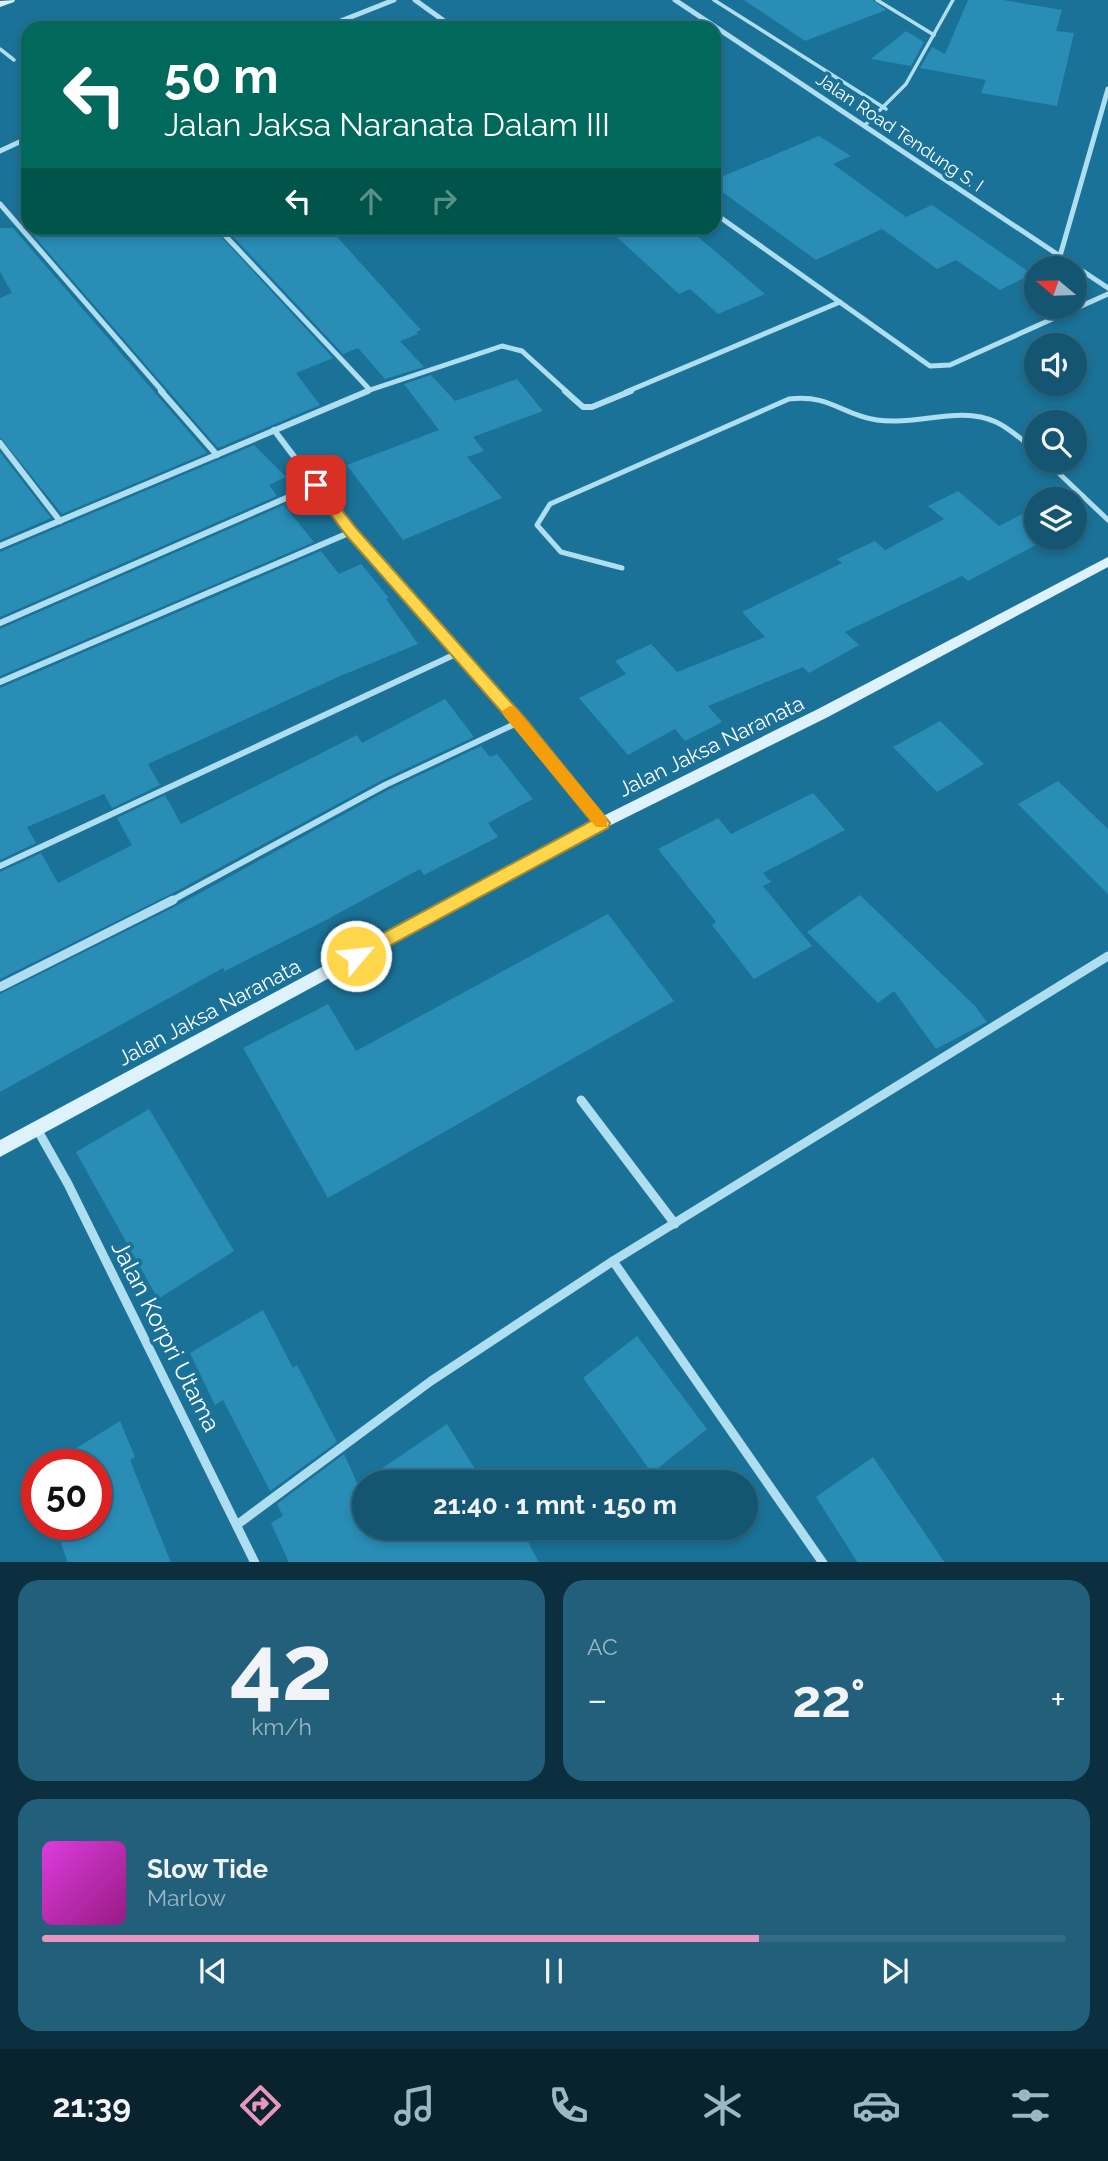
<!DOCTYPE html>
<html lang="id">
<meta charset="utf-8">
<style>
:root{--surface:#145672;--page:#215f7a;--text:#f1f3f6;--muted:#9db7c4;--line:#336c84;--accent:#e797bd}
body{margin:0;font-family:Raleway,sans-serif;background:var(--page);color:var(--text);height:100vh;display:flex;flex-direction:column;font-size:26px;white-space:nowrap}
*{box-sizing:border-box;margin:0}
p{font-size:23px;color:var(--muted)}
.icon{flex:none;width:38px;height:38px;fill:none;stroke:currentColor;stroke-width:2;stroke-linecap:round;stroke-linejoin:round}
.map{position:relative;height:1562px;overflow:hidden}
.side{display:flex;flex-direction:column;gap:18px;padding:18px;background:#0b2f3f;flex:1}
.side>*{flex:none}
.top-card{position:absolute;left:21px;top:21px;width:700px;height:214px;border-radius:21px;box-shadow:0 4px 10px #0003,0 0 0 2px var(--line);background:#00695c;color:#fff;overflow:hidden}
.needle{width:46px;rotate:289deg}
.buttons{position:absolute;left:1024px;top:256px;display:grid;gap:14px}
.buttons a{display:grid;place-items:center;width:63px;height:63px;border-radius:50%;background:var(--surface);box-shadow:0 4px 10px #0003,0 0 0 2px var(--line);font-size:35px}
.speed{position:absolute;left:21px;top:1449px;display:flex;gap:14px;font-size:35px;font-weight:700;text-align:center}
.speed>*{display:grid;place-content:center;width:91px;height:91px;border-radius:50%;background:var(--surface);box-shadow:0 4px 10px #0003,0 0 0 2px var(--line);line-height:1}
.speed .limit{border:10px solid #d22;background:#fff;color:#111}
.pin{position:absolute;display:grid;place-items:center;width:60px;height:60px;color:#fff;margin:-30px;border-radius:14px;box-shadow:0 4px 10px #0006}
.me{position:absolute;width:77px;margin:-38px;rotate:62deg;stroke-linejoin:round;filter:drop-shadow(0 0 5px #0008)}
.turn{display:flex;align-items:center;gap:24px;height:147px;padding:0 28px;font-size:32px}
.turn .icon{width:91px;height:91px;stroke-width:2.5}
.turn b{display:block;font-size:49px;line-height:60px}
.lanes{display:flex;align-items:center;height:66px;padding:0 28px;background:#0003;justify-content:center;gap:35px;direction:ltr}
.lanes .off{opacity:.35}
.big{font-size:52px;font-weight:700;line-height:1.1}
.side .card{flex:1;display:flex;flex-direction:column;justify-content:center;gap:10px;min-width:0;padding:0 24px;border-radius:21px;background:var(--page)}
.side .dial{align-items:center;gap:0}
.dial b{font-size:91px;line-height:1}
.song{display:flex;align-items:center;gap:21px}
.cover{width:84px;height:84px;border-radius:10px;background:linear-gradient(135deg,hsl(300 70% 55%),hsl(310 70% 35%))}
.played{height:7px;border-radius:4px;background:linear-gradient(90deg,var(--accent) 70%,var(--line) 70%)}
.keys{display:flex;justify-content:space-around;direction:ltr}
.heat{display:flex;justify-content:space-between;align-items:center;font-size:38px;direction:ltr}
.side .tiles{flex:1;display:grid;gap:18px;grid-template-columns:1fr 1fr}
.card:last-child{grid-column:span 2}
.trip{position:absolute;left:352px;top:1470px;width:406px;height:70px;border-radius:35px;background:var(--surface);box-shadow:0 4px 10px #0003,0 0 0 2px var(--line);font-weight:700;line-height:70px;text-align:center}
.dock{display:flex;height:112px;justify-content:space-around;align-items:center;background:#08222e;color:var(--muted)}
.dock .icon{width:49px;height:49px}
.dock .selected{color:var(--accent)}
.dock b{font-size:32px;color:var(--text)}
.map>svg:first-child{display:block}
</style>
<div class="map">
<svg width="1108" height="1563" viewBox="0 0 1108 1563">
<rect width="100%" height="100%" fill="#1a7298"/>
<!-- building -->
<g fill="#298db6">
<path d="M744,0H873L886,10L805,41Z"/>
<path d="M968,0H1003L1062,10L1056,31L1074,33L1057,106L981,93L986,80L920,68L932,47L945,54Z"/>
<path d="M906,31L924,42L911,66L871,59Z"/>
<path d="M819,136L851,156L833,164L906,217L932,205L1032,274L1000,290L956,260L937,269L882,229L816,260L714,186V180Z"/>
<path d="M0,228H13L207,453L62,514L0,437V298L12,293L0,272Z"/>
<path d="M27,228H213L333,358L296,373L320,405L218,448Z"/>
<path d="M225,228H329L421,330L416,332L418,334L400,341L424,367L385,379L358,348L343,354Z"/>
<path d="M607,228H688L765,294L718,314L690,289L679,294Z"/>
<path d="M431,375L455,401L517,379L543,411L473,437L484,451L467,457L502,498L403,540L347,465L439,430L404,384Z"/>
<path d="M254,445L286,477L269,485L277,496L0,617V552Z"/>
<path d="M0,452L51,518L0,540Z"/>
<path d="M958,491L999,526L1036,507V545L968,581L962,576L845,632L859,645L809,673L803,667L708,706L722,722L685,741L675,729L628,755L579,698L626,674L615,661L651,644L677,672L765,637L742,612L842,563L837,559L875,541L885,550L944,519L928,506Z"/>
<path d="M284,505L314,542L0,676V629Z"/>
<path d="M321,551L339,574L361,564L389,598L386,599L418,644L338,677L148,764L160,785L112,808L104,794L27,827L36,843L0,860V688Z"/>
<path d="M445,699L474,737L382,780L173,893L0,979V872L41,853L58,883L132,845L117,818L165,795L181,824L357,735L362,743Z"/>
<path d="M940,721L984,764L937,792L893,747Z"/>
<path d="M481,746L490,757L497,754L533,799L488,823L498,837L424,875L420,869L328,919L225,971L223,968L0,1092V994L176,906L388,790Z"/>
<path d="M1058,781L1108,829V894L1018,804Z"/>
<path d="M813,793L845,830L763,873L771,882L763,886L812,946L754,979L712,925L716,922L658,849L718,818L731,834Z"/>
<path d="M860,895L975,1006L987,1022L936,1049L894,991L878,1003L807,932Z"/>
<path d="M608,914L674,1001L328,1198L243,1048L328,1004L356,1051Z"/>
<path d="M149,1109L234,1251L158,1299L76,1152Z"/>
<path d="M263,1310L293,1368L297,1365L337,1442L270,1491L223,1400L215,1405L190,1353Z"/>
<path d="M637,1336L707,1429L652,1473L583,1378Z"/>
<path d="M120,1421L135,1457L130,1460L171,1563H68L54,1524H96V1465H49Z"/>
<path d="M447,1424L483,1482H364V1528H521L539,1563H289L271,1523L283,1516L277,1504L344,1454L358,1485Z"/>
<path d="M873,1457L945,1563H858L816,1497Z"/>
</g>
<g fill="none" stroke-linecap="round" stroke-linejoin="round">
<!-- service-far1 -->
<g stroke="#afdef1" stroke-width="3.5">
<path d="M714,0L886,109"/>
<path d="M877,0L934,35"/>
<path d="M0,49L14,60"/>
<path d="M865,125L906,84L953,0"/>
</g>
<!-- service -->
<g stroke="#afdef1" stroke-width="5">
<path d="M1045,460L1108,520"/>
<path d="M622,568L561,552L537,525L550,504L789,399C831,394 841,415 877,420C916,426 960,405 996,422C1011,429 1023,441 1036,451"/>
</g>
<!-- minor-far2 -->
<g stroke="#afdef1" stroke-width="5">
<path d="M415,0L454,28"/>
<path d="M675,0L1108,288"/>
<path d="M323,28L394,0"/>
<path d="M0,151L28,138"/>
<path d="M0,204L163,392"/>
<path d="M714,213L930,366L950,365L1108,294"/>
<path d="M218,228L370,390"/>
<path d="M1060,256L1108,89"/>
<path d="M364,392L502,346L522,351L567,392"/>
<path d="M626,392L840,302"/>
</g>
<!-- minor-far1 -->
<g stroke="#afdef1" stroke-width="6">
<path d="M161,391L217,455"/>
<path d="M565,391L583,407H592L631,391"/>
<path d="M274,430L351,532L519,722L602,823"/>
<path d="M0,443L60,521"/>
<path d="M0,546L368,391"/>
<path d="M0,623L316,485"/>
<path d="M0,682L351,532"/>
<path d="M0,866L458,653"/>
<path d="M169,902L385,785L519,722"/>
</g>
<!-- minor -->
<g stroke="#afdef1" stroke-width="9">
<path d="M0,987L173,900"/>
<path d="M581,1100L675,1224"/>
<path d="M37,1129L68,1184L255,1563"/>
<path d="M238,1524L431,1381L613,1261"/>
<path d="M823,1563L613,1261L1108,956"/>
</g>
<!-- secondary -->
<g fill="#ddf2fb" fill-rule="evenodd">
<path d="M15,0L14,2L0,7V1Z"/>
<path d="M1108,557V567L828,717L607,827L0,1157V1140L597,819L818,709Z"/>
</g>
</g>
<!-- route -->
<path fill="#ffd54a" stroke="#a68a30" stroke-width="2" d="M316,481L320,482L356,528L525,718L610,823L608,828L356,964L348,956L350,951L591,821L514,726L346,535L309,485Z"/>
<!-- slow -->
<path fill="#f59e0b" d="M510,706L515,707L607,818V827H596L504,716L502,711Z"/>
<g text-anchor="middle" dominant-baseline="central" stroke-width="7" stroke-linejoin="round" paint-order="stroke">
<!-- far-street labels -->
<g font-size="18" fill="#fff" stroke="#1a7298">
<text transform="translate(900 132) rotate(34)">Jalan Road Tendung S. I</text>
</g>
<!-- street labels -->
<g font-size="21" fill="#fff" stroke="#1a7298">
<text transform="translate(711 746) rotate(-26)">Jalan Jaksa Naranata</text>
<text transform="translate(209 1012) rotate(-28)">Jalan Jaksa Naranata</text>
</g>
<!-- near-street labels -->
<g font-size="24" fill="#fff" stroke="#1a7298">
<text transform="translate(166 1336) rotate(63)">Jalan Korpri Utama</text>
</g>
</g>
</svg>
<div class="buttons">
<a><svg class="needle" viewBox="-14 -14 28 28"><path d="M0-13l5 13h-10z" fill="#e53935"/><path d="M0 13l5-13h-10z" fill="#9db7c4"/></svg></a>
<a><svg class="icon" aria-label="sound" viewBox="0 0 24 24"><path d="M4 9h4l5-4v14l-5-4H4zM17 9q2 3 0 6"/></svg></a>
<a><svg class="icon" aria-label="search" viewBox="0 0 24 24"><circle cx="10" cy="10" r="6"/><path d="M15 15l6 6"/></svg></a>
<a><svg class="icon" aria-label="layers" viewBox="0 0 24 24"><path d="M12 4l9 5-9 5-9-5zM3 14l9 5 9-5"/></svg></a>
</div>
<div class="speed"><div class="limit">50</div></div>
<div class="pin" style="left:316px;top:485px;background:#d93025"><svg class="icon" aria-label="arrive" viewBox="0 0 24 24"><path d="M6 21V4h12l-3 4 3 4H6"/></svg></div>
<svg class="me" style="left:356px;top:956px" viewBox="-20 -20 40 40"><circle r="17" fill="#ffd54a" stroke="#fff" stroke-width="3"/><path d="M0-11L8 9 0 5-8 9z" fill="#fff"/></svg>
<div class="trip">21:40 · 1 mnt · 150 m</div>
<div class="top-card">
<div class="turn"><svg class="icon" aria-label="left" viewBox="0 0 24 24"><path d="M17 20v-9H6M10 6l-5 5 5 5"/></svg><div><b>50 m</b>Jalan Jaksa Naranata Dalam III</div></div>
<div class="lanes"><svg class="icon" aria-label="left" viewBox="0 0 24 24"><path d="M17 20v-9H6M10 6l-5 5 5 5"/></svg><svg class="icon off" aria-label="ahead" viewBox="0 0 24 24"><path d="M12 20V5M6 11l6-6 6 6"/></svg><svg class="icon off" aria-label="right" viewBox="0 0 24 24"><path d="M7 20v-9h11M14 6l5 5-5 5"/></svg></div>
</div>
</div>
<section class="side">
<div class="tiles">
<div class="card dial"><b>42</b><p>km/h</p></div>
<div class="card"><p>AC</p>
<div class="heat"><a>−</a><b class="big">22°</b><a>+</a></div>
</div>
<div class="card">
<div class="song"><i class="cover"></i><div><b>Slow Tide</b><p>Marlow</p></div></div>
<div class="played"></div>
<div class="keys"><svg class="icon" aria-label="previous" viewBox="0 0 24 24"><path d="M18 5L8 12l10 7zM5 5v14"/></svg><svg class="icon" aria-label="pause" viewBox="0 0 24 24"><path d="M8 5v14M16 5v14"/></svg><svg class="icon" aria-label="next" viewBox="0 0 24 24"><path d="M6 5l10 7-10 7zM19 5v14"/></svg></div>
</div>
</div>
</section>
<nav class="dock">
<b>21:39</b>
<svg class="icon selected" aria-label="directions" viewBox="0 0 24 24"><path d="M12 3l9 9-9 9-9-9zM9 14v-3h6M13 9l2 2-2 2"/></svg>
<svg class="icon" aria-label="music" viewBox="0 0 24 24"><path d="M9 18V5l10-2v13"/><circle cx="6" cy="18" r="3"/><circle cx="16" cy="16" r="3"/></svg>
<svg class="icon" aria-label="phone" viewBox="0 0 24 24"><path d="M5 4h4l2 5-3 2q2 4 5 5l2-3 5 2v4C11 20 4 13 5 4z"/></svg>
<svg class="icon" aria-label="climate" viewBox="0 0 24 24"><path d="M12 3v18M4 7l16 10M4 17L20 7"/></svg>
<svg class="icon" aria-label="car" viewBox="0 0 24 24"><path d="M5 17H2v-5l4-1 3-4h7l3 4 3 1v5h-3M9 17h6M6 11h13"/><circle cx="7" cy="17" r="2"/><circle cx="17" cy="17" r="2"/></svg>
<svg class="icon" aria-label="filters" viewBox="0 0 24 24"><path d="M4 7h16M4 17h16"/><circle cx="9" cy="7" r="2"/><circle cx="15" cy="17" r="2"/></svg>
</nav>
